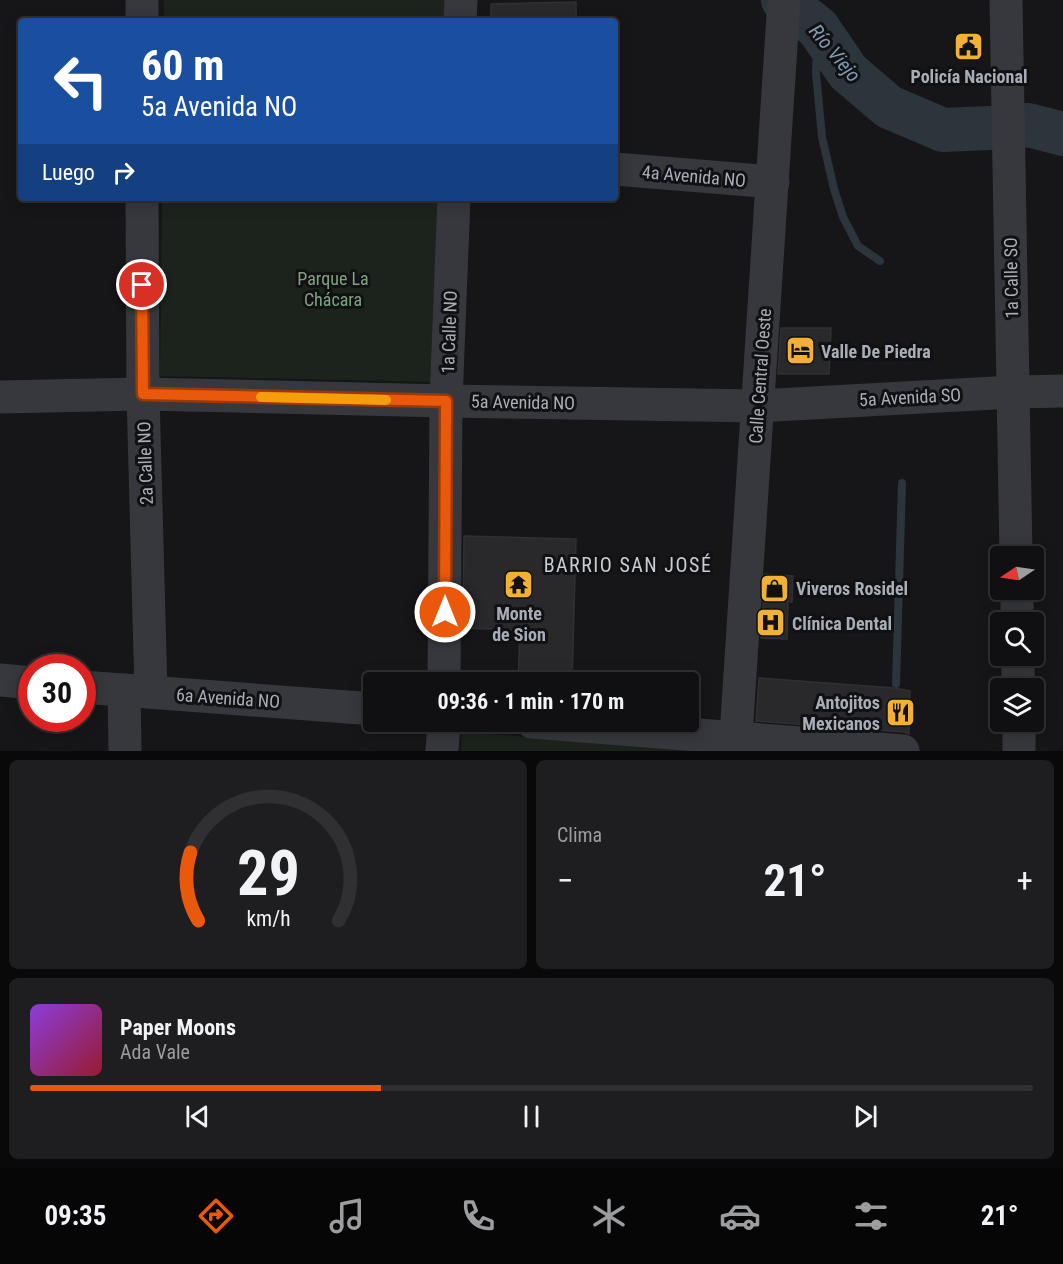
<!DOCTYPE html>
<html lang="es">
<meta charset="utf-8">
<style>
:root{--surface:#101012;--page:#1e1e20;--text:#f1f3f6;--muted:#9c9d9f;--line:#303032;--accent:#ea580c}
body{margin:0;font-family:"Roboto Condensed",sans-serif;background:var(--page);color:var(--text);height:100vh;display:flex;flex-direction:column;font-size:22px;white-space:nowrap}
*{box-sizing:border-box;margin:0}
p{font-size:20px;color:var(--muted)}
.icon{flex:none;width:33px;height:33px;fill:none;stroke:currentColor;stroke-width:2;stroke-linecap:round;stroke-linejoin:round}
.map{position:relative;height:751px;overflow:hidden}
.side{display:flex;flex-direction:column;gap:9px;padding:9px;background:#09090a;flex:1}
.side>*{flex:none}
.banner{position:absolute;left:18px;top:18px;width:600px;height:183px;border-radius:6px;box-shadow:0 3px 15px #0003,0 0 0 2px var(--line);background:#1a4fa0;color:#fff;overflow:hidden}
.needle{width:39px;rotate:257deg}
.tools{position:absolute;left:990px;top:546px;display:grid;gap:12px}
.tools a{display:grid;place-items:center;width:54px;height:54px;border-radius:6px;background:var(--surface);box-shadow:0 3px 15px #0003,0 0 0 2px var(--line);font-size:30px}
.speed{position:absolute;left:18px;top:654px;display:flex;gap:12px;font-size:30px;font-weight:700;text-align:center}
.speed>*{display:grid;place-content:center;width:78px;height:78px;border-radius:50%;background:var(--surface);box-shadow:0 3px 15px #0003,0 0 0 2px var(--line);line-height:1}
.speed .limit{border:9px solid #d22;background:#fff;color:#111}
.pin{position:absolute;display:grid;place-items:center;width:51px;height:51px;color:#fff;margin:-26px;border:3px solid #fff;border-radius:50%;box-shadow:0 2px 6px #0007}
.me{position:absolute;width:66px;margin:-33px;rotate:0deg;stroke-linejoin:round;filter:drop-shadow(0 0 4px #0008)}
.turn{display:flex;align-items:center;gap:21px;height:126px;padding:0 24px;font-size:27px}
.turn .icon{width:78px;height:78px;stroke-width:2.5}
.turn b{display:block;font-size:42px;line-height:51px}
.then{display:flex;align-items:center;height:57px;padding:0 24px;background:#0003;gap:12px;font-size:22px}
.big{font-size:45px;font-weight:700;line-height:1.1}
.side .card{flex:1;display:flex;flex-direction:column;justify-content:center;gap:9px;min-width:0;padding:0 21px;border-radius:9px;background:var(--page)}
.side .dial{align-items:center;gap:0}
.dial svg{height:156px;overflow:visible;fill:none;stroke:var(--line);stroke-width:7;stroke-linecap:round;text-anchor:middle}
.dial text{fill:var(--text);stroke:none}
.song{display:flex;align-items:center;gap:18px}
.cover{width:72px;height:72px;border-radius:9px;background:linear-gradient(135deg,hsl(270 70% 55%),hsl(350 70% 35%))}
.played{height:6px;border-radius:3px;background:linear-gradient(90deg,var(--accent) 35%,var(--line) 35%)}
.keys{display:flex;justify-content:space-around;direction:ltr}
.heat{display:flex;justify-content:space-between;align-items:center;font-size:33px;direction:ltr}
.side .tiles{flex:1;display:grid;gap:9px;grid-template-columns:1fr 1fr}
.card:last-child{grid-column:span 2}
.trip{position:absolute;left:363px;top:672px;width:336px;height:60px;border-radius:6px;background:var(--surface);box-shadow:0 3px 15px #0003,0 0 0 2px var(--line);font-weight:700;line-height:60px;text-align:center}
.tab-bar{display:flex;height:96px;justify-content:space-around;align-items:center;background:#060607;color:var(--muted)}
.tab-bar .icon{width:42px;height:42px}
.tab-bar .active{color:var(--accent)}
.tab-bar b{font-size:27px;color:var(--text)}
.map>svg:first-child{display:block}
</style>
<div class="map">
<svg width="1063" height="751" viewBox="0 0 1063 751">
<rect width="100%" height="100%" fill="#161618"/>
<!-- green -->
<g fill="#1c231d">
<rect x="164" y="0" width="286" height="21"/>
<path d="M162,198H446L442,382L160,376Z"/>
<path d="M462,732L706,751H461Z"/>
</g>
<g fill="none" stroke-linecap="round" stroke-linejoin="round">
<!-- stream -->
<g stroke="#2c353c" stroke-width="8">
<path d="M818,28L816,73L822,137L834,189L843,217L858,246L880,261"/>
<path d="M896,684L902,483"/>
</g>
<!-- river -->
<g stroke="#2c353c" stroke-width="44">
<path d="M783,0L818,28L848,72L889,107L943,130L990,128"/>
<path d="M1017,126L1028,125L1063,134"/>
</g>
</g>
<!-- building -->
<g fill="#29292c" stroke="#303034" stroke-width="1.5">
<path d="M576,2V21H491V4Z"/>
<path d="M781,328H831L829,374H778Z"/>
<path d="M464,536L576,539L572,682H518L520,630L463,628Z"/>
<path d="M765,574L793,576L792,602L788,601L787,639L761,638Z"/>
<path d="M759,678L895,688L910,691L909,734L904,732L756,721Z"/>
</g>
<g fill="none" stroke-linecap="round" stroke-linejoin="round">
<!-- minor -->
<g stroke="#37383d" stroke-width="33">
<path d="M142,0V21"/>
<path d="M1006,0L1016,556"/>
<path d="M460,21L461,0"/>
<path d="M615,169L773,182"/>
<path d="M142,198L143,394L151,692"/>
<path d="M0,397L143,394L446,401L758,406L1013,392L1063,391"/>
<path d="M1017,590V622"/>
<path d="M1018,656V688"/>
<path d="M0,680L32,683"/>
<path d="M444,682L446,401L454,198"/>
<path d="M82,687L374,709"/>
<path d="M124,690L125,751"/>
<path d="M532,722L903,751"/>
<path d="M1019,722V751"/>
<path d="M442,751L444,722"/>
<path d="M735,751L784,0"/>
</g>
</g>
<g fill="none" stroke-linecap="round" stroke-linejoin="round">
<defs>
<path id="route" d="M142,285L143,394L446,401L445,612"/>
</defs>
<!-- route casing -->
<use href="#route" stroke="#983908" stroke-width="15"/>
<!-- route -->
<use href="#route" stroke="#ea580c" stroke-width="10"/>
<!-- slow -->
<path stroke="#f59e0b" stroke-width="10" d="M261,397L386,400"/>
</g>
<!-- icons -->
<defs>
<symbol id="civic-square" viewBox="-11 -11 22 22"><rect x="-9" y="-9" width="18" height="18" rx="4" fill="#f2b134" stroke="#111113"/><path d="M-.6-6.5H3V-4.5H.6V-3L4-1V1h2V6H-6V1h2V-1L-.6-3ZM-1.2 2.5V6h2.4V2.5Z" fill="#111"/></symbol>
<symbol id="hotel-square" viewBox="-11 -11 22 22"><rect x="-9" y="-9" width="18" height="18" rx="4" fill="#f2b134" stroke="#111113"/><path d="M-6-4.5h1.5V1H6V5H4.5V3h-9V5H-6ZM-4 0a1.8 1.8 0 1 1 3.6 0ZM.5 0V-2.5h3Q6-2.5 6 0Z" fill="#111"/></symbol>
<symbol id="temple-square" viewBox="-11 -11 22 22"><rect x="-9" y="-9" width="18" height="18" rx="4" fill="#f2b134" stroke="#111113"/><path d="M0-6L5-2H3V0L6.5 2.5H4V6H1.5V3h-3V6H-4V2.5H-6.5L-3 0V-2H-5Z" fill="#111"/></symbol>
<symbol id="shop-square" viewBox="-11 -11 22 22"><rect x="-9" y="-9" width="18" height="18" rx="4" fill="#f2b134" stroke="#111113"/><path d="M-5-2.5h2.3a2.7 3.5 0 0 1 5.4 0H5L5.5 6h-11ZM-1.5-2.5h3a1.5 2.3 0 0 0-3 0Z" fill="#111"/></symbol>
<symbol id="hospital-square" viewBox="-11 -11 22 22"><rect x="-9" y="-9" width="18" height="18" rx="4" fill="#f2b134" stroke="#111113"/><path d="M-5-5h3v3.5h4V-5h3V5h-3V1.5h-4V5h-3Z" fill="#111"/></symbol>
<symbol id="restaurant-square" viewBox="-11 -11 22 22"><rect x="-9" y="-9" width="18" height="18" rx="4" fill="#f2b134" stroke="#111113"/><path d="M-5-6h1v4h1v-4h1v4h1v-4h1v5L-1.5 .5V6h-2V.5L-5-1ZM5-6V6H3V1.5H1.5Q1.5-4 5-6Z" fill="#111"/></symbol>
</defs>
<g fill-rule="evenodd">
<use href="#civic-square" x="952" y="30" width="33" height="33"/>
<use href="#hotel-square" x="784" y="334" width="33" height="33"/>
<use href="#temple-square" x="502" y="568" width="33" height="33"/>
<use href="#shop-square" x="758" y="572" width="33" height="33"/>
<use href="#hospital-square" x="754" y="606" width="33" height="33"/>
<use href="#restaurant-square" x="884" y="696" width="33" height="33"/>
</g>
<g text-anchor="middle" dominant-baseline="central" stroke-width="6" stroke-linejoin="round" paint-order="stroke">
<!-- poi labels -->
<g font-size="18" font-weight="bold" fill="#a8adb8" stroke="#111113" text-anchor="start">
<text x="969" y="76" text-anchor="middle">Policía Nacional</text>
<text x="821" y="351">Valle De Piedra</text>
<text x="796" y="588">Viveros Rosidel</text>
<text x="519" y="613" text-anchor="middle">Monte<tspan x="519" dy="21">de Sion</tspan></text>
<text x="792" y="623">Clínica Dental</text>
<text x="880" y="702" text-anchor="end">Antojitos<tspan x="880" dy="21">Mexicanos</tspan></text>
</g>
<!-- street labels -->
<g font-size="18" fill="#a8adb8" stroke="#111113">
<text transform="translate(694 176) rotate(5)">4a Avenida NO</text>
<text transform="translate(1011 278) rotate(-91)">1a Calle SO</text>
<text transform="translate(449 332) rotate(-88)">1a Calle NO</text>
<text transform="translate(760 376) rotate(-86)">Calle Central Oeste</text>
<text transform="translate(910 397) rotate(-3)">5a Avenida SO</text>
<text transform="translate(523 402) rotate(1)">5a Avenida NO</text>
<text transform="translate(145 463) rotate(-92)">2a Calle NO</text>
<text transform="translate(228 698) rotate(4)">6a Avenida NO</text>
</g>
<!-- park labels -->
<g font-size="18" fill="#7fa381" stroke="#111113">
<text x="333" y="278">Parque La<tspan x="333" dy="21">Chácara</tspan></text>
</g>
<!-- water labels -->
<g font-size="20" font-style="italic" fill="#7f9bb3" stroke="#111113">
<text transform="translate(835 53) rotate(50)">Río Viejo</text>
</g>
<!-- neighbourhood labels -->
<g font-size="20" letter-spacing="1.5" fill="#c9ccd4" stroke="#111113">
<text x="628" y="565">BARRIO SAN JOSÉ</text>
</g>
</g>
</svg>
<div class="tools">
<a><svg class="needle" viewBox="-14 -14 28 28"><path d="M0-13l5 13h-10z" fill="#e53935"/><path d="M0 13l5-13h-10z" fill="#9c9d9f"/></svg></a>
<a><svg class="icon" aria-label="search" viewBox="0 0 24 24"><circle cx="10" cy="10" r="6"/><path d="M15 15l6 6"/></svg></a>
<a><svg class="icon" aria-label="layers" viewBox="0 0 24 24"><path d="M12 4l9 5-9 5-9-5zM3 14l9 5 9-5"/></svg></a>
</div>
<div class="speed"><div class="limit">30</div></div>
<div class="pin" style="left:142px;top:285px;background:#d93025"><svg class="icon" aria-label="arrive" viewBox="0 0 24 24"><path d="M6 21V4h12l-3 4 3 4H6"/></svg></div>
<svg class="me" style="left:445px;top:612px" viewBox="-20 -20 40 40"><circle r="17" fill="#ea580c" stroke="#fff" stroke-width="3"/><path d="M0-11L8 9 0 5-8 9z" fill="#fff"/></svg>
<div class="trip">09:36 · 1 min · 170 m</div>
<div class="banner">
<div class="turn"><svg class="icon" aria-label="left" viewBox="0 0 24 24"><path d="M17 20v-9H6M10 6l-5 5 5 5"/></svg><div><b>60 m</b>5a Avenida NO</div></div>
<div class="then">Luego<svg class="icon" aria-label="right" viewBox="0 0 24 24"><path d="M7 20v-9h11M14 6l5 5-5 5"/></svg></div>
</div>
</div>
<section class="side">
<div class="tiles">
<div class="card dial"><svg viewBox="0 0 100 80">
<path d="M14 69A42 42 0 1 1 86 69"/>
<path d="M14 69A42 42 0 0 1 10 34" stroke="#ea580c"/>
<text x="50" y="56" font-size="32" font-weight="700">29</text>
<text x="50" y="72" font-size="11">km/h</text>
</svg></div>
<div class="card"><p>Clima</p>
<div class="heat"><a>−</a><b class="big">21°</b><a>+</a></div>
</div>
<div class="card">
<div class="song"><i class="cover"></i><div><b>Paper Moons</b><p>Ada Vale</p></div></div>
<div class="played"></div>
<div class="keys"><svg class="icon" aria-label="previous" viewBox="0 0 24 24"><path d="M18 5L8 12l10 7zM5 5v14"/></svg><svg class="icon" aria-label="pause" viewBox="0 0 24 24"><path d="M8 5v14M16 5v14"/></svg><svg class="icon" aria-label="next" viewBox="0 0 24 24"><path d="M6 5l10 7-10 7zM19 5v14"/></svg></div>
</div>
</div>
</section>
<nav class="tab-bar">
<b>09:35</b>
<svg class="icon active" aria-label="directions" viewBox="0 0 24 24"><path d="M12 3l9 9-9 9-9-9zM9 14v-3h6M13 9l2 2-2 2"/></svg>
<svg class="icon" aria-label="music" viewBox="0 0 24 24"><path d="M9 18V5l10-2v13"/><circle cx="6" cy="18" r="3"/><circle cx="16" cy="16" r="3"/></svg>
<svg class="icon" aria-label="phone" viewBox="0 0 24 24"><path d="M5 4h4l2 5-3 2q2 4 5 5l2-3 5 2v4C11 20 4 13 5 4z"/></svg>
<svg class="icon" aria-label="climate" viewBox="0 0 24 24"><path d="M12 3v18M4 7l16 10M4 17L20 7"/></svg>
<svg class="icon" aria-label="car" viewBox="0 0 24 24"><path d="M5 17H2v-5l4-1 3-4h7l3 4 3 1v5h-3M9 17h6M6 11h13"/><circle cx="7" cy="17" r="2"/><circle cx="17" cy="17" r="2"/></svg>
<svg class="icon" aria-label="filters" viewBox="0 0 24 24"><path d="M4 7h16M4 17h16"/><circle cx="9" cy="7" r="2"/><circle cx="15" cy="17" r="2"/></svg>
<b>21°</b>
</nav>
